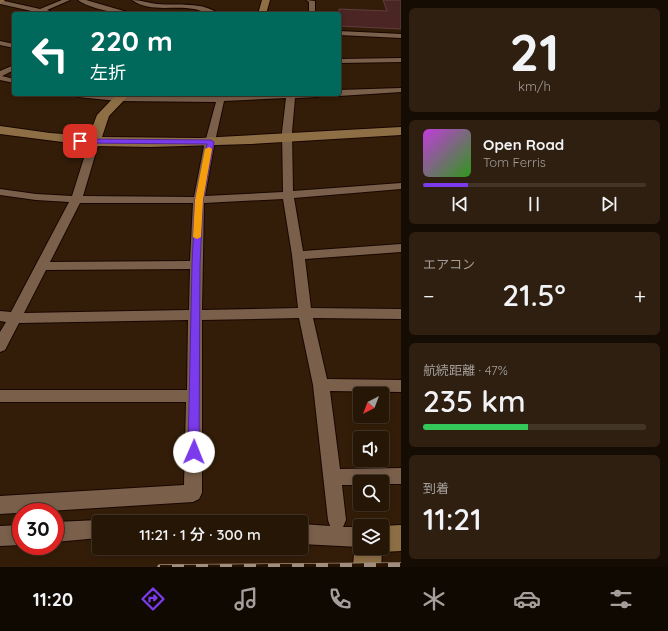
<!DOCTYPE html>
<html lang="ja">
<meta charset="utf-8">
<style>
:root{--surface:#261606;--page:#2e1f10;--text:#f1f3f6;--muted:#a49f9b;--line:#423528;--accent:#7c3aed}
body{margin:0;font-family:Quicksand,"Noto Sans JP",sans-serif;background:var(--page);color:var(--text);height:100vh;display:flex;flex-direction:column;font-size:15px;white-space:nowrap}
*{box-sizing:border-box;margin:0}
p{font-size:13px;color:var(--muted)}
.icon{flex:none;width:22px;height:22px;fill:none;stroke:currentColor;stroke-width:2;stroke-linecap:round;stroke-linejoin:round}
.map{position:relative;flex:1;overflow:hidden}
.drawer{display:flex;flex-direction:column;gap:8px;padding:8px;background:#150c03;width:267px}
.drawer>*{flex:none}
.top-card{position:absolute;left:12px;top:12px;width:329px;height:84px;border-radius:4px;box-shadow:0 2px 6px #0003,0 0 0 1px var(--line);background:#00695c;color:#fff;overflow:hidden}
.needle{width:26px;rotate:222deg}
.tools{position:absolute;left:353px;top:387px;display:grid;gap:8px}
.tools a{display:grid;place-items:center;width:36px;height:36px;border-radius:4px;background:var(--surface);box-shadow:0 2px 6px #0003,0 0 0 1px var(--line);font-size:20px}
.speed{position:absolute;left:12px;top:503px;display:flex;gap:8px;font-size:20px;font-weight:700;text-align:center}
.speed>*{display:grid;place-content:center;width:52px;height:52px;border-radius:50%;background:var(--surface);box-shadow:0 2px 6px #0003,0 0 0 1px var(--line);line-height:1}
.speed .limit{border:6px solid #d22;background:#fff;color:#111}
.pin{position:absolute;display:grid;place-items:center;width:34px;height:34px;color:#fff;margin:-17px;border-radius:8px;box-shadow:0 2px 6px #0006}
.me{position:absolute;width:44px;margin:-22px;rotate:1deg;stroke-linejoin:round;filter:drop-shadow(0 0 3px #0008)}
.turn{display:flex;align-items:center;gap:14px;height:84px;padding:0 12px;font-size:18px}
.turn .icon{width:52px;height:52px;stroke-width:2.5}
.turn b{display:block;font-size:28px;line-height:34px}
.big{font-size:30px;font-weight:600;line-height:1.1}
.drawer .widget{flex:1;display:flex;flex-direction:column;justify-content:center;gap:6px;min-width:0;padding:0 14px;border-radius:6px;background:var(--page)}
.drawer .dial{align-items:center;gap:0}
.dial b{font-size:52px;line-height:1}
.song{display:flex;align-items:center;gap:12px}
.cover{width:48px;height:48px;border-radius:6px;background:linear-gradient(135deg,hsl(290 70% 55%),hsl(110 70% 35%))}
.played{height:4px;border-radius:2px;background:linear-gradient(90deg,var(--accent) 20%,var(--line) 20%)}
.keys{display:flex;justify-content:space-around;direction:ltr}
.heat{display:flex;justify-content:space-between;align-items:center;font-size:22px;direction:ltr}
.charge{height:6px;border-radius:3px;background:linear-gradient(90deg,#34c759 47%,var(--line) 0)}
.trip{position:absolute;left:92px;top:515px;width:216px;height:40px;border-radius:4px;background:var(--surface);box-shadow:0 2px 6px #0003,0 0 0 1px var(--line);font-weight:600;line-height:40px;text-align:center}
.tab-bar{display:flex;height:64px;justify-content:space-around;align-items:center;background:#0f0902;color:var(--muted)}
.tab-bar .icon{width:28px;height:28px}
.tab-bar .on{color:var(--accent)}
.tab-bar b{font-size:18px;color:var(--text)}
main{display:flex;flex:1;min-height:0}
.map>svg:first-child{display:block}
</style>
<main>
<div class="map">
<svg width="401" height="567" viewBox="0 0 401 567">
<rect width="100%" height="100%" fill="#331d08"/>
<!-- building -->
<path fill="#4b2424" stroke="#603e3d" d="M383,0H401V29L339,26V9L387,11Z"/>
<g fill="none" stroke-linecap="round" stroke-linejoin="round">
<defs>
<g id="street">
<path d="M0,0L40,9L62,0H70L47,10L57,14H45L0,4Z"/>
<path d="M78,0H86L134,14C119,14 90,9 78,0Z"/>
<path d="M132,0C141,0 148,3 157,4C177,6 202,1 219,14C210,14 203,11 194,9C174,5 150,13 132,0Z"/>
<path d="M306,0L315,1V14H309V2Z"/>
<path d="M339,31L401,34V38L339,35Z"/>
<path d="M0,41L14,44V48L0,45Z"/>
<path d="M401,58V62L339,63V59Z"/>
<path d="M14,65V70L2,76L14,79V83L0,80V71Z"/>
<path d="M401,88V92L339,96L336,94H339V90Z"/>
<path d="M74,94L217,96L218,94H226V96L268,94H322L318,97L295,98L292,132L293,191L401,183V189L294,198L303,251L401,244V252L305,259L311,308L401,309V319L313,318L327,379L401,380V392L330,391L340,469L401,468V484H382V482H360V485H342L346,520L343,527H360V547L301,544V524L330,526L328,520L313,385L299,318L202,320V493L199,499L193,502L0,514V496L184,485L186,402H0V390H187L188,320L19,323L5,350L0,352V332L6,322L0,321V311L11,312L69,202L36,200L0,195V189L36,194L72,196L89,142L94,139L99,142L83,196L194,197L204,146L216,102L118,101L78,97ZM286,98L282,132L283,192L205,196L214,146L224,101ZM283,199L292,255L298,308L202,310L204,203ZM80,203H193L190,261L50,262ZM190,269L189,310L24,313L46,270Z"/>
<path d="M99,520L105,522H99V538L55,542V522Z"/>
<path d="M21,525V545L0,546V526Z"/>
</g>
<g id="secondary">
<path d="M0,0H5L0,4Z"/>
<path d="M262,0H270L266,14H258Z"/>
<path d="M117,94H130L109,116L102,137L200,138L401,127V135L250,144L150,147L94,146L0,134V126L50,133L89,136L97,115Z"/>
<path d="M401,525V551L382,552L381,567H352C356,558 351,546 360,539V548H382L381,526Z"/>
</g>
</defs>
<!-- street casing -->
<use href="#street" stroke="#190600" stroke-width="2"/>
<!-- secondary casing -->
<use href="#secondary" stroke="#190600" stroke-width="2"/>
<!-- street -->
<use href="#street" fill="#7a604b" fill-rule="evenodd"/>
<!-- secondary -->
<use href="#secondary" fill="#8e6f45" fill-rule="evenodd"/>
<defs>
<path id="rail" d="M160,567L401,565"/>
</defs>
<!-- rail casing -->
<use href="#rail" stroke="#a18e7e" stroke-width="5.5"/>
<!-- rail -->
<use href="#rail" stroke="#281301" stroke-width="4" stroke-dasharray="12" stroke-linecap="butt"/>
</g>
<!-- route -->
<path fill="#7c3aed" stroke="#51269a" d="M78,139L211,140L214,142L203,200L200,265L199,452L198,455L194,457L189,455L188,452L192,265L195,200L207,144L80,143L78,142Z"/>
<!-- slow -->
<path fill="#f59e0b" d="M209,147L212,149L203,200L201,237L197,239L193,237L195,200L205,149Z"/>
</svg>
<div class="tools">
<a><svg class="needle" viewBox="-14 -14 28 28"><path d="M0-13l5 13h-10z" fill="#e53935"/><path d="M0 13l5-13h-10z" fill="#a49f9b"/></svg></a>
<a><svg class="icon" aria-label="sound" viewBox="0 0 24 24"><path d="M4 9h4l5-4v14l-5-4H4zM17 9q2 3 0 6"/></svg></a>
<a><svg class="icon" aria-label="search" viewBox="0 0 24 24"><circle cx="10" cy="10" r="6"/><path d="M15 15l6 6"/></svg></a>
<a><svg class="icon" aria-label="layers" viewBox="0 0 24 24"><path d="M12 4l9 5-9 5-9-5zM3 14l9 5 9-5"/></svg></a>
</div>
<div class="speed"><div class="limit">30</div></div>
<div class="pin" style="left:80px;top:141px;background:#d93025"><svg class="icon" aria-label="arrive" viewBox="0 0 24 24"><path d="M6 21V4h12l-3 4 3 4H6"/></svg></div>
<svg class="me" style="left:194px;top:452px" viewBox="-20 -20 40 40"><circle r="19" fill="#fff"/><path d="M0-13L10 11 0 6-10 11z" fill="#7c3aed"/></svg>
<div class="trip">11:21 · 1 分 · 300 m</div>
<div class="top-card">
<div class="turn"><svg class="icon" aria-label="left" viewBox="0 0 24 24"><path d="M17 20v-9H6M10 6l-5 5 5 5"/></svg><div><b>220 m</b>左折</div></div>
</div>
</div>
<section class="drawer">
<div class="widget dial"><b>21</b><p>km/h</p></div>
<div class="widget">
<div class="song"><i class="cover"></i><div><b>Open Road</b><p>Tom Ferris</p></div></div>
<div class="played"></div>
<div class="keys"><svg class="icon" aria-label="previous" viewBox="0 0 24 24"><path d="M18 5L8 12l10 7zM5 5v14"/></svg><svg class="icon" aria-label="pause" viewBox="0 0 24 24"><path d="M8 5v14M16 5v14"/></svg><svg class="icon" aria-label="next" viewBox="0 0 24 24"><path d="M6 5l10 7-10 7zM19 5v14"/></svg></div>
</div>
<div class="widget"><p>エアコン</p>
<div class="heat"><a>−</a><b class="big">21.5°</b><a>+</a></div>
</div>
<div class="widget"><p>航続距離 · 47%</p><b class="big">235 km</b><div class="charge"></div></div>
<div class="widget"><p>到着</p><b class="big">11:21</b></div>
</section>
</main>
<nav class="tab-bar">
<b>11:20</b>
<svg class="icon on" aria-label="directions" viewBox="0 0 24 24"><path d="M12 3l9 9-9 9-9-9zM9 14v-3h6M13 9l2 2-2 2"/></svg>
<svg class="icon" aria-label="music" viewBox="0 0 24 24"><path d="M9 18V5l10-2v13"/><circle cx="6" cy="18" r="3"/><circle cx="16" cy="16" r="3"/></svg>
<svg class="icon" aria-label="phone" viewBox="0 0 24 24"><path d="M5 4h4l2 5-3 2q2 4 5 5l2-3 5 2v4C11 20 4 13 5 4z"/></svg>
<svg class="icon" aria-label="climate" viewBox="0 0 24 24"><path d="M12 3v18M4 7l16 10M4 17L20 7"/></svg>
<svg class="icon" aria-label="car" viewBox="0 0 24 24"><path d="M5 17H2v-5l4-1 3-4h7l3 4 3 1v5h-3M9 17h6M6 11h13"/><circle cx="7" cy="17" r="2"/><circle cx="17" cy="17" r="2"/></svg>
<svg class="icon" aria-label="filters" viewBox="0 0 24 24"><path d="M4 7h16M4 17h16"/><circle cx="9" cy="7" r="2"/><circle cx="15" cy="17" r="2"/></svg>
</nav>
